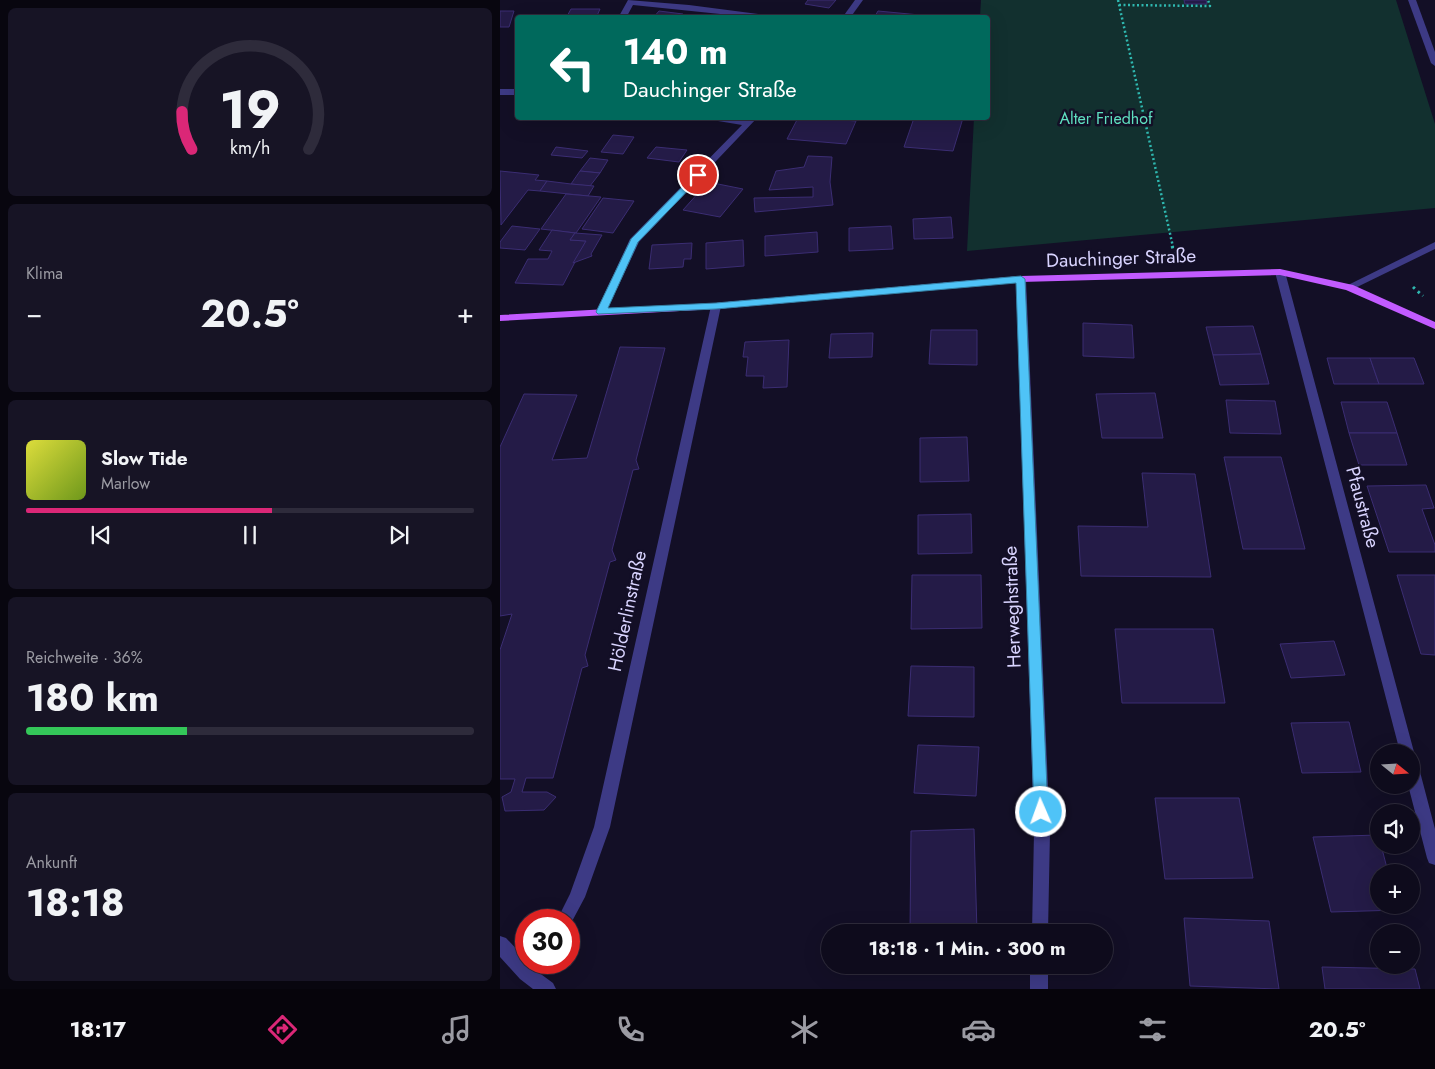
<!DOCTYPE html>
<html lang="de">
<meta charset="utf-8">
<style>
:root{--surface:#0e0b1c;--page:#171425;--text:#f1f3f6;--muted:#9b9ba3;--line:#2e2b3b;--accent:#db2777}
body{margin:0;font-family:Jost,sans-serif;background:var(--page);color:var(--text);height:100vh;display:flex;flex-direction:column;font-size:19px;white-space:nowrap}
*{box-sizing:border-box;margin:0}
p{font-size:16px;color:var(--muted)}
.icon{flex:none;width:28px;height:28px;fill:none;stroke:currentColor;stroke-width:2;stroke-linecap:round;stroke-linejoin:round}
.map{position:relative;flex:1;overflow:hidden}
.side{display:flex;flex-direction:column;gap:8px;padding:8px;background:#08060f;width:500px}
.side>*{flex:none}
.banner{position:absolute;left:15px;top:15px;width:475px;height:105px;border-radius:5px;box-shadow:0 5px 20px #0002,0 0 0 1px var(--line);background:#00695c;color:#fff;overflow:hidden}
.needle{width:32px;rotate:108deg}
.buttons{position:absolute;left:870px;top:744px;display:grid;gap:10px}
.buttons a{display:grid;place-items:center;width:50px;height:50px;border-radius:50%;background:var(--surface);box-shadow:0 5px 20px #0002,0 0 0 1px var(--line);font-size:25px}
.speed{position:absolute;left:15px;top:909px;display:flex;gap:10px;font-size:25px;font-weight:700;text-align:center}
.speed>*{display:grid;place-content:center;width:65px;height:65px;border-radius:50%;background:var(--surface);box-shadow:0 5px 20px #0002,0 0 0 1px var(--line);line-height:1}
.speed .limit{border:8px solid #d22;background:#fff;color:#111}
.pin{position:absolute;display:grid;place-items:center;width:42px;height:42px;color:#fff;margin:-21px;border:2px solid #fff;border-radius:50%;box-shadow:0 1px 5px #0007}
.me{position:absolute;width:55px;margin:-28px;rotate:358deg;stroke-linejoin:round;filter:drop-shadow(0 0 4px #0008)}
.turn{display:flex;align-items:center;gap:18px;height:105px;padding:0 25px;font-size:22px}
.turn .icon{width:65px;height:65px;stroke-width:2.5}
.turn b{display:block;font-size:35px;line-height:42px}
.big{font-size:38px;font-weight:700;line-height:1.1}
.side .card{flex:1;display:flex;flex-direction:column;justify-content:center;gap:8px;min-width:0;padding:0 18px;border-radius:8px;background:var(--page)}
.side .dial{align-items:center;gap:0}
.dial svg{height:130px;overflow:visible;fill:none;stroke:var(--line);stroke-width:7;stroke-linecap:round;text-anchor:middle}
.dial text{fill:var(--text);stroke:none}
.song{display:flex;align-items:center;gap:15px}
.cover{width:60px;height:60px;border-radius:8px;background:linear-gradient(135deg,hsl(60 70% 55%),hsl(80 70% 35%))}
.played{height:5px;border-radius:2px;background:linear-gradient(90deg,var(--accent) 55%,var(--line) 55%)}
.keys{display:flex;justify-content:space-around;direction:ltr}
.heat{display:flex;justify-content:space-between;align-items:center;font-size:28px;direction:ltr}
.charge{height:8px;border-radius:4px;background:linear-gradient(90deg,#34c759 36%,var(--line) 0)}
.trip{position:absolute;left:321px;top:924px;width:292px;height:50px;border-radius:25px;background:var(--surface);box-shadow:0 5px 20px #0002,0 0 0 1px var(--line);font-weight:700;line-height:50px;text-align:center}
.menu{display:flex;height:80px;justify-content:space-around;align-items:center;background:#06040b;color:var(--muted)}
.menu .icon{width:35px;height:35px}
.menu .on{color:var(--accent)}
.menu b{font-size:22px;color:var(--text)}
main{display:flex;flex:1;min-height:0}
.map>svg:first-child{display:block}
</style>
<main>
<section class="side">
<div class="card dial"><svg viewBox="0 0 100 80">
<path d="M14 69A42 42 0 1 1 86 69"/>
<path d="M14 69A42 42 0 0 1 8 46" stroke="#db2777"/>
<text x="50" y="56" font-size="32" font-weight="700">19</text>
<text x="50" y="72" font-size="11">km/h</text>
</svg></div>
<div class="card"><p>Klima</p>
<div class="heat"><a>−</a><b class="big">20.5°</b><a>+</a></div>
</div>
<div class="card">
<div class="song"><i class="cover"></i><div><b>Slow Tide</b><p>Marlow</p></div></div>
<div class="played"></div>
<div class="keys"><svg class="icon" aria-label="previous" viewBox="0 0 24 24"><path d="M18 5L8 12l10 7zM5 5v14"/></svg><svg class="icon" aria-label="pause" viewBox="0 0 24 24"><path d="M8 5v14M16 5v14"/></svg><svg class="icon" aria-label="next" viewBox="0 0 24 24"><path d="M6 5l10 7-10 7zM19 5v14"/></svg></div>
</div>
<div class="card"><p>Reichweite · 36%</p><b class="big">180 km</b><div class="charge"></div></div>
<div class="card"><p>Ankunft</p><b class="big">18:18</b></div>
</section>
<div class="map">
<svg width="935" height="989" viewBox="0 0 935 989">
<rect width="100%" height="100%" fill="#130f26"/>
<!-- green -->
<path fill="#12302f" d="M481,0H896L935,124V208L467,251L474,118H488V18L480,17Z"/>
<!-- building -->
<g fill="#241b47" stroke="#3b2d73">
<path d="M308,0H336L329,8L305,4Z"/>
<path d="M684,0H706L707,4H685Z"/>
<path d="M71,9H100L96,18H66Z"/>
<path d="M0,11H14L9,27H0Z"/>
<path d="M159,11L183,14L180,18H153Z"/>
<path d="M378,11L451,18H374Z"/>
<path d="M298,118H316L356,121L346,144L287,139Z"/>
<path d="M414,118H463L453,151L404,147Z"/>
<path d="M113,135L134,137L123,154L101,152Z"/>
<path d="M56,147L88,151L82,158L51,155Z"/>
<path d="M156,147L187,150L179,162L147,158Z"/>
<path d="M308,156L332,157L330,182L333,205L255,212L254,198L313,197V187L269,190L276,171L304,167Z"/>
<path d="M90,158L108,160L100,173L80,171Z"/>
<path d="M0,171L39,175L35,180L47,181L40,191L28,190L1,225Z"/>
<path d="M80,171L100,173L90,186L71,184Z"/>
<path d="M47,181L71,184L94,186L88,196L40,191Z"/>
<path d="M208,182L243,189L220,217L183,210Z"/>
<path d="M66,194L101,197L76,233L41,229Z"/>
<path d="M103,198L134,201L113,233L82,229Z"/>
<path d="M451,217L453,238L414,239L413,219Z"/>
<path d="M12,226L40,229L25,250L0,248V242Z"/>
<path d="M391,226L393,249L349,251V228Z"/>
<path d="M52,230L75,233L70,240L86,241L63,285L15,283L28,259H48L52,251L39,250Z"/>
<path d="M317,232L318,252L265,256V236Z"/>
<path d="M75,233L102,235L91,254L92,256L73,263L86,241L70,240Z"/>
<path d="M243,240L244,266L206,269V243Z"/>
<path d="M192,243L191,259H184L183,267L149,269L152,245Z"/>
<path d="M583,323L632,325L634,358L583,356Z"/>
<path d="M753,326L761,354L713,355L706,327Z"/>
<path d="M431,330H477V365L429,364Z"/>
<path d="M373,333L372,357L329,358L331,334Z"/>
<path d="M289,340L287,387L263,388L264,376H246L248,357H243L245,342Z"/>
<path d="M120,347L165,348L136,460L139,469L133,470L112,550L116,560L110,562L85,655L88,666L82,668L53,778H26L22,792H47L56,797L44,810L5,811L2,797L11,792L15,779H0V650L12,614L0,616V447L24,394L77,395L52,460L87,458Z"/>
<path d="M761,354L769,384L720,385L713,355Z"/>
<path d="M827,358H870L879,384H834Z"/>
<path d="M870,358H914L924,384H879Z"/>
<path d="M655,393L663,438H602L596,394Z"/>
<path d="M726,400L775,401L781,434L730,433Z"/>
<path d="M841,402H887L897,433H849Z"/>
<path d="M849,433H897L907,465H859Z"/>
<path d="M467,437L469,481L420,482V438Z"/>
<path d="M724,457H781L805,549H743Z"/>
<path d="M642,473L695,474L711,577L581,576L578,526L648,527Z"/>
<path d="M926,485L934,508L922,509L935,545V552H889L867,486Z"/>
<path d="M471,514L472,553L418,554V515Z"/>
<path d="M412,575H481L482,628L411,629Z"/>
<path d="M897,575H935V655L921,654Z"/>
<path d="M615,629H713L725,703H622Z"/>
<path d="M834,641L845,675L791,678L780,644Z"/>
<path d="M411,666L474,667V717L408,716Z"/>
<path d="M849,722L861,772L802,773L791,723Z"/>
<path d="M418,745L479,747L476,796L414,793Z"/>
<path d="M655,798H739L753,878L665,879Z"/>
<path d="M474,829L477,932H410L411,831Z"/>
<path d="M878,835L879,845H881L888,872H879V905H897L899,910L831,912L813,837Z"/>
<path d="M684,918L769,921L779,989L690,986Z"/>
<path d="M822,967L915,969L920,989H825Z"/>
</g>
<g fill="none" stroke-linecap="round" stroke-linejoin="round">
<!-- path-far1 -->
<g stroke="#2fb8b0" stroke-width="2.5" stroke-dasharray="2 2.5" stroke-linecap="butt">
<path d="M618,0L673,247"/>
<path d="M619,5L710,6L708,0"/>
</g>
<!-- path -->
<g stroke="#2fb8b0" stroke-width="3" stroke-dasharray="2.5 4" stroke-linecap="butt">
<path d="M672,246L675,255"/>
<path d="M913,287L923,296"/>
</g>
<!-- minor -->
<g fill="#3d3a85" fill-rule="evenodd">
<path d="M128,0L189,5L288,18H259L133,5L126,18H118Z"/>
<path d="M355,0H363L350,18H342Z"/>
<path d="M908,0H916L935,52V66L931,63Z"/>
<rect x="0" y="89" width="18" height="6"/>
<path d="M214,118H231L246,120L249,118H257L139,242L106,312L105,314H97L96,312L130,239L242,125L218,121Z"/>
<path d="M935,242V249L853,289H845L844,287Z"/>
<path d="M780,269L785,272L914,752L911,757V752H900L775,272Z"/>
<path d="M521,276L526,279L550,832L548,932H532L534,832L516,279Z"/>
<path d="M216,303L221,306L110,827L85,897L69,927V920H57L70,894L94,827L211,306Z"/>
<path d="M911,761L916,763L919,768L935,829V865L929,863L927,858L908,785H911Z"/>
<path d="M0,936L6,938L26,959V962H43L38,972L53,983L56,989H33L20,979L0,957Z"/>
<rect x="530" y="965" width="18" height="24"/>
</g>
<!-- major -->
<path fill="#c25bff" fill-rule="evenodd" d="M780,269L853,285L935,322V329L846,290L780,275L521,282L216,309L0,321V315L216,303L521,276Z"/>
</g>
<!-- route -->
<path fill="#4fc3f7" stroke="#337fa1" d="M198,173L202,175L201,177L138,242L108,308L216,303L521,276L525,279L548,812L546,816L541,818L536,816L534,812L516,283L216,309L98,314L96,312L131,239L195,174Z"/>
<g text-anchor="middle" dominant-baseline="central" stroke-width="5" stroke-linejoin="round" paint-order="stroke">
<!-- far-park labels -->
<g font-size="16" fill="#5fe0c0" stroke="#130f26">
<text x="606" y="118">Alter Friedhof</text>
</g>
<!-- street labels -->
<g font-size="19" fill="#d9d4ff" stroke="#130f26">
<text transform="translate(621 258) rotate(-2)">Dauchinger Straße</text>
<text transform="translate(863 507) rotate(75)">Pfaustraße</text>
<text transform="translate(512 607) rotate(-92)">Herweghstraße</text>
<text transform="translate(127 611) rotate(-78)">Hölderlinstraße</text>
</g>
</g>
</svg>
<div class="buttons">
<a><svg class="needle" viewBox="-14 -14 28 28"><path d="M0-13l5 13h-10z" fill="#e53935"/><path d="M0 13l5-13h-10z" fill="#9b9ba3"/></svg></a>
<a><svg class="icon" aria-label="sound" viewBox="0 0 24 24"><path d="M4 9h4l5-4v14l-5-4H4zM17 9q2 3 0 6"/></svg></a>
<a>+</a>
<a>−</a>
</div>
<div class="speed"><div class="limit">30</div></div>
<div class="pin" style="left:198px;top:175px;background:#d93025"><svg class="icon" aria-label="arrive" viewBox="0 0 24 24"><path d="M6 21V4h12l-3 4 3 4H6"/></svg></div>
<svg class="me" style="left:541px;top:812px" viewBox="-20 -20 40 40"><circle r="17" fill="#4fc3f7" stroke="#fff" stroke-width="3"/><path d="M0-11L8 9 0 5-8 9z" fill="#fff"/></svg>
<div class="trip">18:18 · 1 Min. · 300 m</div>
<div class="banner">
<div class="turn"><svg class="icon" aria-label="left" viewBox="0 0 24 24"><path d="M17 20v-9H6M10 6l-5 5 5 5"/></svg><div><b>140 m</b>Dauchinger Straße</div></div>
</div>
</div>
</main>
<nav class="menu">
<b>18:17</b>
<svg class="icon on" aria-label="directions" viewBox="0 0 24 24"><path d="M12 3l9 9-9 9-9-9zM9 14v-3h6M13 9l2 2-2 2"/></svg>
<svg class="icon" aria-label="music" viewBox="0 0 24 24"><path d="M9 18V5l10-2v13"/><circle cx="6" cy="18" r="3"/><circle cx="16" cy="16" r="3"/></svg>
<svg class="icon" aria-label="phone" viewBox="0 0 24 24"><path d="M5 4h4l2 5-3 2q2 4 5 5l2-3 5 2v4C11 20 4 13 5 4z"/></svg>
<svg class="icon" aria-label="climate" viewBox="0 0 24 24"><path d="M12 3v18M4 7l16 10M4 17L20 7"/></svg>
<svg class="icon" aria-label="car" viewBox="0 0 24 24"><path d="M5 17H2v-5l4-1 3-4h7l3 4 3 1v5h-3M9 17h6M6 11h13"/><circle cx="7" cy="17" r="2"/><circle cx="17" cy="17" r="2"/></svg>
<svg class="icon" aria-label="filters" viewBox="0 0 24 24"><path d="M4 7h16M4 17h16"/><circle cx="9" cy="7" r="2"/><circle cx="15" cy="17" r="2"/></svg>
<b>20.5°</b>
</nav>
